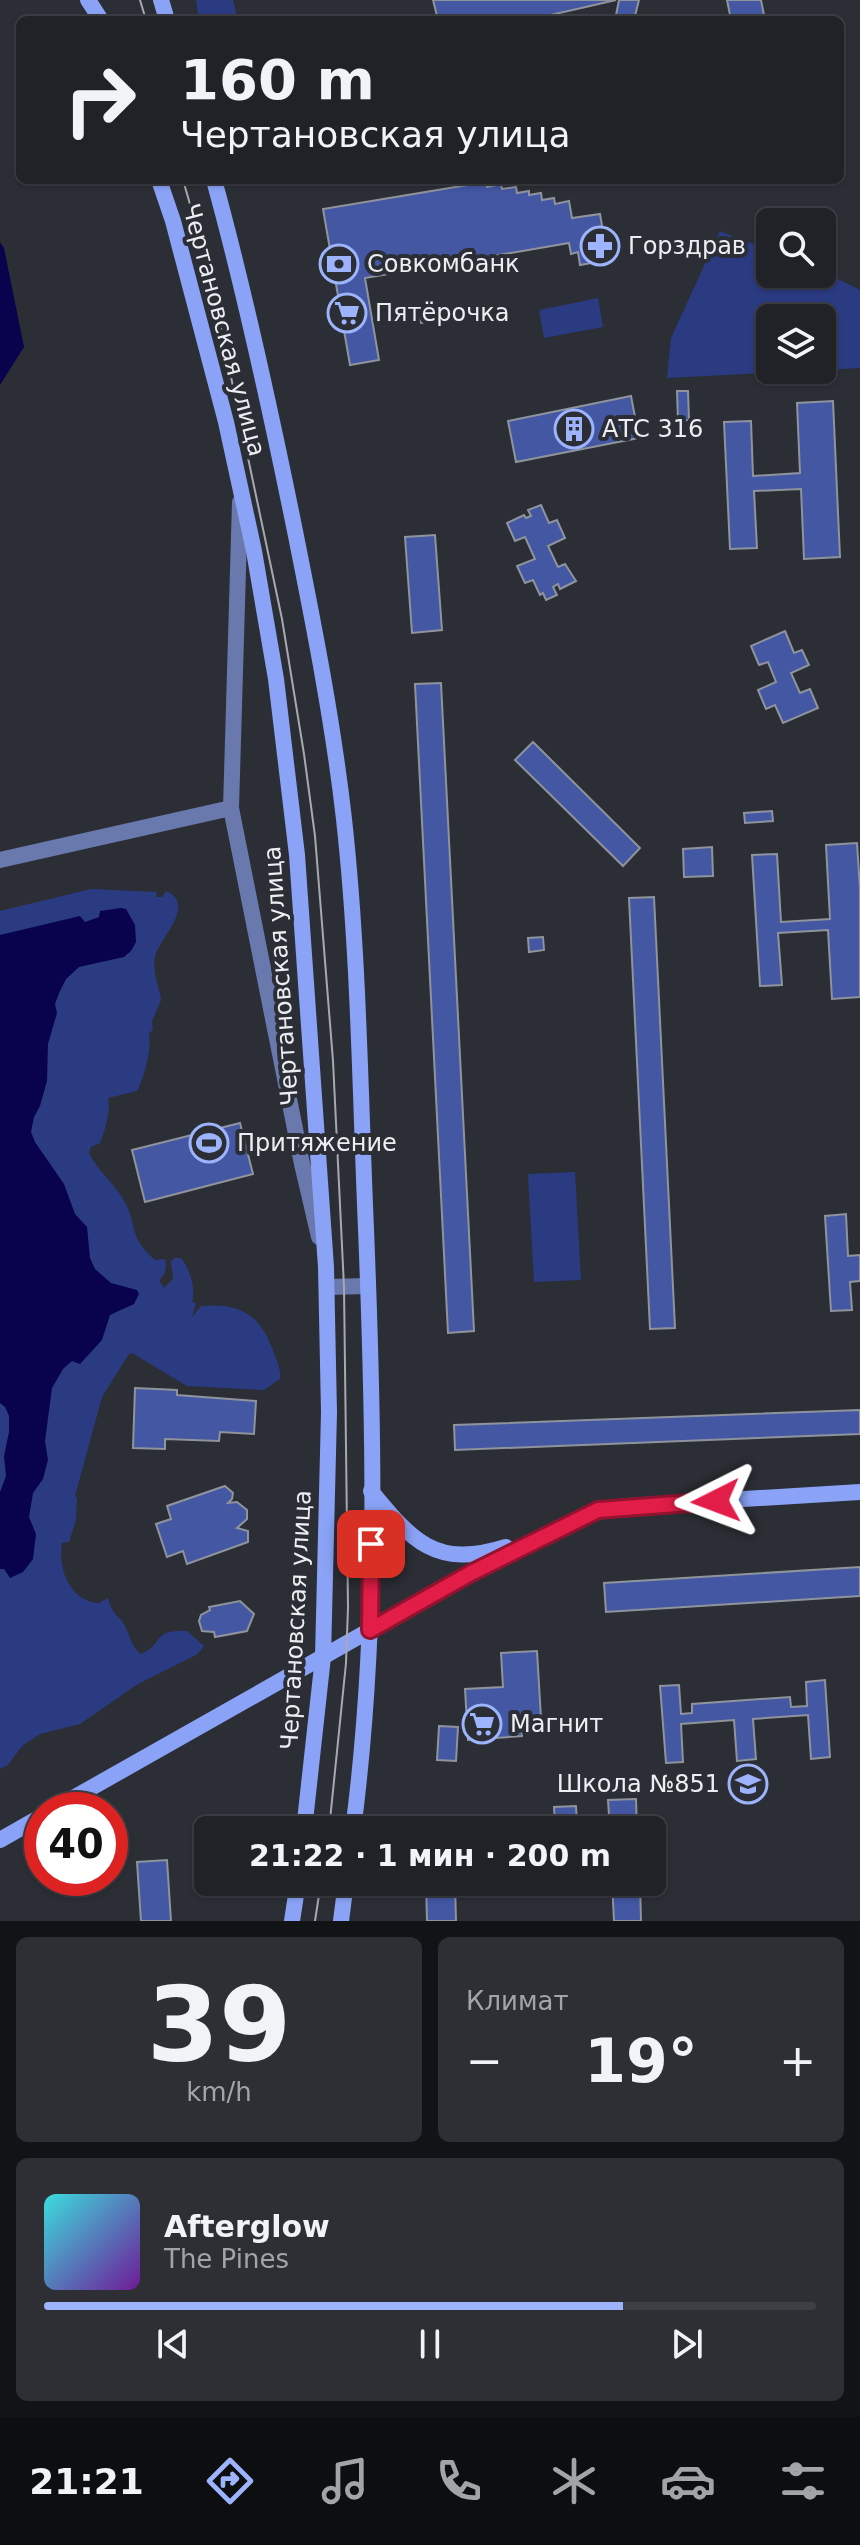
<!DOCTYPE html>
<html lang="ru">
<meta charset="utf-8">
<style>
:root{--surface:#202228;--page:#2d2f34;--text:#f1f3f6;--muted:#a2a4a8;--line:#3d3f45;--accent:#9db4fd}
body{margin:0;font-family:"DejaVu Sans",sans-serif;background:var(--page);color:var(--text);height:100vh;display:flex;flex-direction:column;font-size:30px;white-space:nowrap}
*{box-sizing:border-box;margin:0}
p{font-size:26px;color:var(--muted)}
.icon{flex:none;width:44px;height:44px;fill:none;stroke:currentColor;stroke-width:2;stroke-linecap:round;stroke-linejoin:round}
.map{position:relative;height:1921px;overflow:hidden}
.panel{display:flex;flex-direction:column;gap:16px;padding:16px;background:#121316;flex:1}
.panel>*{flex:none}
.banner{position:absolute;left:16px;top:16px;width:828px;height:168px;border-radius:12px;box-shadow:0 2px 6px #0004,0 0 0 2px var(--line);background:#202228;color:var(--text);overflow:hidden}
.tools{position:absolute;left:756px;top:208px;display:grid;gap:16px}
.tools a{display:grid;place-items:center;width:80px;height:80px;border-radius:12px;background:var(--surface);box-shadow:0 2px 6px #0004,0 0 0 2px var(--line);font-size:40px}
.speed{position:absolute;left:24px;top:1792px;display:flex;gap:16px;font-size:40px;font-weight:700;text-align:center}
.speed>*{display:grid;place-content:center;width:104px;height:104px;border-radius:50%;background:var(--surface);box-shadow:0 2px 6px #0004,0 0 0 2px var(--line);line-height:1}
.speed .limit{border:12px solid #d22;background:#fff;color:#111}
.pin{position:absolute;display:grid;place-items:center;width:68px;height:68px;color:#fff;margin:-34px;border-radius:16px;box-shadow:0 4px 12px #0006}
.me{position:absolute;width:88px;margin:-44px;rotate:267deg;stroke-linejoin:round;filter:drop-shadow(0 0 6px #0008)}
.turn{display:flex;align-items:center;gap:28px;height:168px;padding:0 32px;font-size:36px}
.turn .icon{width:104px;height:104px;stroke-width:2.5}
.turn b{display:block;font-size:56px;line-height:68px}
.big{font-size:60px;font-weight:800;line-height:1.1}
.panel .widget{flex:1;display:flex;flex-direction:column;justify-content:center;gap:12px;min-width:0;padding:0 28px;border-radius:12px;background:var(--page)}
.panel .dial{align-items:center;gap:0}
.dial b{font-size:104px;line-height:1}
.song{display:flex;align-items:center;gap:24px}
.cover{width:96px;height:96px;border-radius:12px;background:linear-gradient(135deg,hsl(180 70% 55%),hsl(280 70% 35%))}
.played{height:8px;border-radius:4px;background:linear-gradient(90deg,var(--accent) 75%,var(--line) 75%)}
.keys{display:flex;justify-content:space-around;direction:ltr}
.heat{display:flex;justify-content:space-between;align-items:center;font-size:44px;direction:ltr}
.panel .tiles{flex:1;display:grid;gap:16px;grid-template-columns:1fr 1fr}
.widget:last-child{grid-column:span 2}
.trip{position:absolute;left:194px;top:1816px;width:472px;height:80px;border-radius:12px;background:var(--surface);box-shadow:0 2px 6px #0004,0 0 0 2px var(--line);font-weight:800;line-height:80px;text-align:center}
.tab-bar{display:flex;height:128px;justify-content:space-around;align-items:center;background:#0d0e10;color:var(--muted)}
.tab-bar .icon{width:56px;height:56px}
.tab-bar .on{color:var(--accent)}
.tab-bar b{font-size:36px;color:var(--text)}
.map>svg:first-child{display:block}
</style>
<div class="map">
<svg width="860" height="1921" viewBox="0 0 860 1921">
<rect width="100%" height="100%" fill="#2b2e35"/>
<!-- green -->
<g fill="#2b3b82">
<path d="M196,0H233L238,20H199Z"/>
<path d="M720,231L770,251V274H822V271L860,290V368L822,370V318H770V370H821L667,378L671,338Z"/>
<path d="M598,298L603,327L544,338L539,310Z"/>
<path d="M91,889L157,892L156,897H162L166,891C197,905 160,938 155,956C152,971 159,986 161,1000L152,1021L153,1029L149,1034C152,1048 144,1078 137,1091L108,1098C111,1112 105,1129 100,1143L91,1147L89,1153C97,1170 113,1182 123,1199C138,1223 127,1236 155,1260L165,1259C167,1267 166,1274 159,1280L164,1288L173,1279L171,1261L175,1258H181C190,1268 196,1290 192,1302L196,1303L192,1317L201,1306C238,1303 259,1313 272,1348C276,1359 281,1366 280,1379L264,1390L187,1386L132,1353L129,1354L102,1397L75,1496L77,1498L76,1520L69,1542L62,1543C58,1568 69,1601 99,1603L108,1598C113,1617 119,1614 125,1626C130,1636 131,1645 140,1654C163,1647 151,1629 187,1631L204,1646L198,1654L138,1684L80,1724L40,1734L22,1746L8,1765L0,1769V911Z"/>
<path d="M575,1172L581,1280L534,1282L528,1174Z"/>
</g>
<!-- water -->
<g fill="#08034c">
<path d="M0,242L4,248L24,347L0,385Z"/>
<path d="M121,908L126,909L135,925L136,942L131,951L124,957L79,967L66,979L60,991L55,1004L57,1013L48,1044L47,1081L40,1106L34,1117L31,1132L35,1142L64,1184L75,1214L87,1227L90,1258L95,1269L111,1283L137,1290L139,1294L134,1304L110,1315L102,1340L80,1364L72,1361L63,1369L52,1388L45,1441L48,1460L43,1479L33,1493L29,1517L36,1534L33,1559L23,1572L10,1578L4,1569H0V1492L6,1476L4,1456L9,1432V1416L5,1407L0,1403V935L80,916L85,922L99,917L100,911Z"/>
</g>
<!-- building -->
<g fill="#4357a2" stroke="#8f939c" stroke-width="2">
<path d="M433,0H616L529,20H438Z"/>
<path d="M619,0H639L634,20H615Z"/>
<path d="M727,0H761L765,20H731Z"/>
<path d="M486,182L487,187L501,184L502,189L516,187L517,193L529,191V195L541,193L542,200L554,198L555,204L569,201L572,218L600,214L608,260L580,265L578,252L571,254L569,243L365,278L379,360L350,365L323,209Z"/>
<path d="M434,306L436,321L421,323L419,309Z"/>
<path d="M677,391H688L689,420L678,421Z"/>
<path d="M631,396L639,438L516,462L508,421Z"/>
<path d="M833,401L840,557L804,559L801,489L754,491L757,548L730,549L724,422L751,421L753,476L800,473L797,403Z"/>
<path d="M541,505L549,523L557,520L565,538L548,546L558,567L565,564L576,581L560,589L558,584L553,587L557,595L546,600L543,593L540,595L533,580L525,583L517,566L535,559L525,537L515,541L507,523L524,515L526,518L531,516L528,510Z"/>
<path d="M435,535L442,630L412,633L405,537Z"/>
<path d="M785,631L794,653L802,650L809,665L791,673L800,693L810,689L818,708L783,723L775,705L766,709L758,690L776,682L768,662L759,665L751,646Z"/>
<path d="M441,683L474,1331L448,1333L415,684Z"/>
<path d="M533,742L640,848L623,866L515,760Z"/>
<path d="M772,811L773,821L745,823L744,813Z"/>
<path d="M857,843L860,889V997L832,999L828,930L778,933L782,985L760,986L752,855L777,854L781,922L830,919L826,845Z"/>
<path d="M712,847L713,876L684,877L683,849Z"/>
<path d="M654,897L675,1328L650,1329L629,898Z"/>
<path d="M543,937L544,950L529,952L528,938Z"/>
<path d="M240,1123L253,1174L145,1202L132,1150Z"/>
<path d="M846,1214L848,1256L860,1255V1281L850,1282L852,1310L831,1311L825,1216Z"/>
<path d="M135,1388L177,1390V1395L256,1401L254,1434L220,1432L219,1441L165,1439V1449L133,1448Z"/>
<path d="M860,1410V1434L455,1450L454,1425Z"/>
<path d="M225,1486L233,1493L232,1499L228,1503L237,1502L247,1510V1519L237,1528L248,1531V1542L187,1564L183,1551L167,1557L156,1524L171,1519L167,1506Z"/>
<path d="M860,1567V1596L606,1612L604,1583Z"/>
<path d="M240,1601L254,1614L247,1631L215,1637L214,1632L202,1631L199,1621L201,1615L210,1610L209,1607Z"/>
<path d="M537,1651L541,1718L521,1719L522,1736L468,1740L465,1689L503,1687L501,1653Z"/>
<path d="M825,1680L830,1757L811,1759L808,1715L753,1719L756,1759L737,1761L734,1720L681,1724L683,1762L666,1763L660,1686L679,1685L681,1714L692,1713V1704L790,1697L791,1707L807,1706L806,1682Z"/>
<path d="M439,1726L458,1727L456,1761L437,1760Z"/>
<path d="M636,1799L637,1830H610L608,1800Z"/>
<path d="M576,1806L577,1823L555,1824L554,1807Z"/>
<path d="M452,1820V1830H423V1821Z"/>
<path d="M167,1860L171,1921H141L137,1862Z"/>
<path d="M426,1882H455L456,1921H427Z"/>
<path d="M612,1882H640L641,1921H614Z"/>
</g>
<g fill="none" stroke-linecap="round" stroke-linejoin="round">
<!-- street -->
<g stroke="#6979ad" stroke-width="16">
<path d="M240,502L231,808L302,1164L319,1237"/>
<path d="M0,860L231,808"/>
<path d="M327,1287L368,1286"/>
</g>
<!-- secondary -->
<g stroke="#8aa3f6" stroke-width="16">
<path d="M88,0L101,20"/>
<path d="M161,0L167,20"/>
<path d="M159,180L173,221L226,422L254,551L276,679L297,855L326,1267L329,1412L323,1657L304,1830"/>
<path d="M214,180C246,296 271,413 295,531C314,626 333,722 344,819C359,955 360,1092 366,1229C374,1429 379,1631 353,1830"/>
<path d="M371,1491C412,1541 436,1569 506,1547"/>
<path d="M52,1810L471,1573L598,1510L629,1506L860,1492"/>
<path d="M0,1840L42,1816"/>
<path d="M292,1921L298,1882"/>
<path d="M341,1921L346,1882"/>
</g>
<!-- tram -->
<g stroke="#a7a9af" stroke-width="2">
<path d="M140,0L146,20"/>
<path d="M183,180L207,263L282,619L304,754L315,836L333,1061L344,1287L348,1607L346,1663L329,1830"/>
<path d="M315,1921L321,1882"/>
</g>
</g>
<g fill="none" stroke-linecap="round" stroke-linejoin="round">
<defs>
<path id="route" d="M371,1544L370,1630L471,1573L598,1510L716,1501"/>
</defs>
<!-- route casing -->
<use href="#route" stroke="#92132f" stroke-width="20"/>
<!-- route -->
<use href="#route" stroke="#e11d48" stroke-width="14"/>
</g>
<!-- icons -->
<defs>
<symbol id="pharmacy-ring" viewBox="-11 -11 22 22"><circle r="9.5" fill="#2b2e35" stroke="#9db4fd" stroke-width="1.5"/><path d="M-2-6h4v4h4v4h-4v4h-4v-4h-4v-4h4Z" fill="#9db4fd"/></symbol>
<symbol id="bank-ring" viewBox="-11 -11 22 22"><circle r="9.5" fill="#2b2e35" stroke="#9db4fd" stroke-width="1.5"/><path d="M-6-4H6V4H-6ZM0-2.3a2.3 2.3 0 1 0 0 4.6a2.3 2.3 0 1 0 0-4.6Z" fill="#9db4fd"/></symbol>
<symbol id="supermarket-ring" viewBox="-11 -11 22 22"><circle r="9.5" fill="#2b2e35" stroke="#9db4fd" stroke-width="1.5"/><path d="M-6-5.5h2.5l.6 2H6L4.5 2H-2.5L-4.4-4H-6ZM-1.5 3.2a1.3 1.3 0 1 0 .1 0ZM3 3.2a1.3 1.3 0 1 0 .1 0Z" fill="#9db4fd"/></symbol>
<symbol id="building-ring" viewBox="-11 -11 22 22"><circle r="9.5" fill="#2b2e35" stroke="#9db4fd" stroke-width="1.5"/><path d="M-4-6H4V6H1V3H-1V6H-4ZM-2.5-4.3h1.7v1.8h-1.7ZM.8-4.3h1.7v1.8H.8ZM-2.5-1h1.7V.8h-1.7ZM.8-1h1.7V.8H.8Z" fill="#9db4fd"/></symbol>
<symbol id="stadium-ring" viewBox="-11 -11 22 22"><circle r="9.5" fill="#2b2e35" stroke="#9db4fd" stroke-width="1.5"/><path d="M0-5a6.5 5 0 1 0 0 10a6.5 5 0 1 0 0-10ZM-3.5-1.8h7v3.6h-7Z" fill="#9db4fd"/></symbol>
<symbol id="school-ring" viewBox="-11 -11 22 22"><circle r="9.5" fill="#2b2e35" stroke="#9db4fd" stroke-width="1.5"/><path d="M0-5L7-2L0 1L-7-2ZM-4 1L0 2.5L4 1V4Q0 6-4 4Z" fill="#9db4fd"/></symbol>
</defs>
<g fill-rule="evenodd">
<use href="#pharmacy-ring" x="578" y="224" width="44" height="44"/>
<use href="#bank-ring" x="317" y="242" width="44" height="44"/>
<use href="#supermarket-ring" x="325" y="291" width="44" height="44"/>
<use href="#building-ring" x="552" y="407" width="44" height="44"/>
<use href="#stadium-ring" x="187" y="1121" width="44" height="44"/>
<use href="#supermarket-ring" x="460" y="1702" width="44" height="44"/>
<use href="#school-ring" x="726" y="1762" width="44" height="44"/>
</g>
<g text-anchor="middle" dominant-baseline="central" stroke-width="8" stroke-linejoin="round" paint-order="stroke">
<!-- poi labels -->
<g font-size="24" fill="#eceef3" stroke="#2b2e35" text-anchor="start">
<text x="628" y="246">Горздрав</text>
<text x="367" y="264">Совкомбанк</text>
<text x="375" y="313">Пятёрочка</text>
<text x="602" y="429">АТС 316</text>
<text x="237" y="1143">Притяжение</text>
<text x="510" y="1724">Магнит</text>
<text x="720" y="1784" text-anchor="end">Школа №851</text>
</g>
<!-- street labels -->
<g font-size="24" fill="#eceef3" stroke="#2b2e35">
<text transform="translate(224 330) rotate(75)">Чертановская улица</text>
<text transform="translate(281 976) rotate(-94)">Чертановская улица</text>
<text transform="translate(296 1620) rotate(-87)">Чертановская улица</text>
</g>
</g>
</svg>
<div class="tools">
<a><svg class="icon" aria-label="search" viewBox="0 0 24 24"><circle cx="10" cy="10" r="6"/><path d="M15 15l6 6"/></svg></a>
<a><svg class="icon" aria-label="layers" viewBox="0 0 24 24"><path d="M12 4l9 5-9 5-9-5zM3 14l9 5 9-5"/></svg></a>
</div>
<div class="speed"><div class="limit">40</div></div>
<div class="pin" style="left:371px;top:1544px;background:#d93025"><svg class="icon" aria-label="arrive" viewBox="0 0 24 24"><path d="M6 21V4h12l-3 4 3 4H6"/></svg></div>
<svg class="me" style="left:716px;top:1501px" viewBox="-20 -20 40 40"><path d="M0-17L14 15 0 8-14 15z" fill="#e11d48" stroke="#fff" stroke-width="4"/></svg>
<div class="trip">21:22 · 1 мин · 200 m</div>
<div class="banner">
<div class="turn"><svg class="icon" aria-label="right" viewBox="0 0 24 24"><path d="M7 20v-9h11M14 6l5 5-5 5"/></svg><div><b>160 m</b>Чертановская улица</div></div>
</div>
</div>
<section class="panel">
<div class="tiles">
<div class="widget dial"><b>39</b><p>km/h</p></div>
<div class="widget"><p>Климат</p>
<div class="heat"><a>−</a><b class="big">19°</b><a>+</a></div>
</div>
<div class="widget">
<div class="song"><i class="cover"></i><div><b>Afterglow</b><p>The Pines</p></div></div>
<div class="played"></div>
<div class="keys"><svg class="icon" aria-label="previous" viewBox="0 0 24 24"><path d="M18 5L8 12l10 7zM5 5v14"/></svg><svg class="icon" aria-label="pause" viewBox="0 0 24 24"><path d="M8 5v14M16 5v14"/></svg><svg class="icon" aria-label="next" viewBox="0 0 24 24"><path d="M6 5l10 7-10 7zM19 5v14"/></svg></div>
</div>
</div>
</section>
<nav class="tab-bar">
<b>21:21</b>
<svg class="icon on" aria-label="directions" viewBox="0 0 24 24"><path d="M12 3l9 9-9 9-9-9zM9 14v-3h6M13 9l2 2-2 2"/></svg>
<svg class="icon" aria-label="music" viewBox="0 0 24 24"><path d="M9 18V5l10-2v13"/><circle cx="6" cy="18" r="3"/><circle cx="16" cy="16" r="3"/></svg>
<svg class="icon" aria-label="phone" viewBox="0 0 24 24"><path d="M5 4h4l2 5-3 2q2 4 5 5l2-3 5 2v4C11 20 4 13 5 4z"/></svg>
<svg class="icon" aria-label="climate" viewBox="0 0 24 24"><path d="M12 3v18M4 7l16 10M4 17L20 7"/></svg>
<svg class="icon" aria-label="car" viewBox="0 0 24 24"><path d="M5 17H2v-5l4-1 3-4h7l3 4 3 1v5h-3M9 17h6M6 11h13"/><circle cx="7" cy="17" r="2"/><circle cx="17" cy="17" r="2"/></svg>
<svg class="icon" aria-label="filters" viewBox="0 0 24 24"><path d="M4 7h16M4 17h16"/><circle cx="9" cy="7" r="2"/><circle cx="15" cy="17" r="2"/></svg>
</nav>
